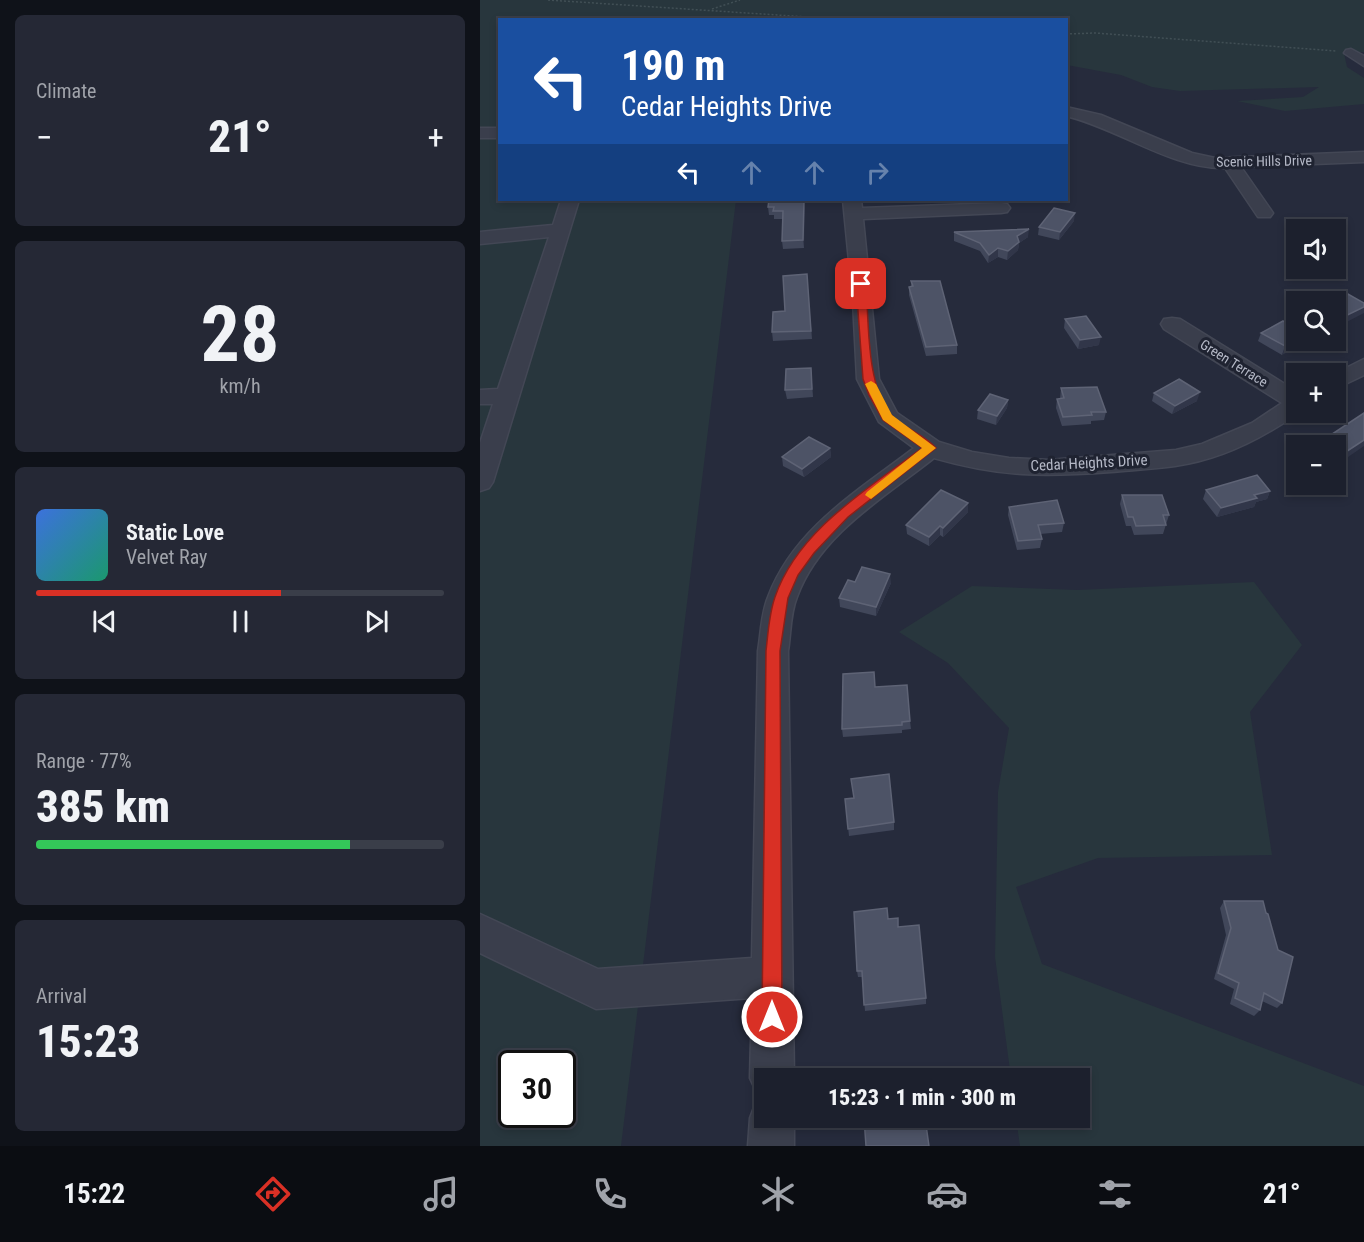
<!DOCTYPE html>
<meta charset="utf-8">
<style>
:root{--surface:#1c202d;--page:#252835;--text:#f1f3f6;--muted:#a0a3aa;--line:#3a3e49;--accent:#d93025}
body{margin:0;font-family:"Roboto Condensed",sans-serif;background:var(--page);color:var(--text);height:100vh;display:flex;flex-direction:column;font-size:22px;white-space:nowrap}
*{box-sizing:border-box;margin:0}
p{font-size:20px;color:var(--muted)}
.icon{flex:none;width:33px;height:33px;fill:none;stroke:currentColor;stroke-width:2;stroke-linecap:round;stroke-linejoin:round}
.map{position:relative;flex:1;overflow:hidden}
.details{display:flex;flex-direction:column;gap:15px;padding:15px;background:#0f1219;width:480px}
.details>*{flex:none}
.banner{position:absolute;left:18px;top:18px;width:570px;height:183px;border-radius:0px;box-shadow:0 3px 9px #0003,0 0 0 2px var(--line);background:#1a4fa0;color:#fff;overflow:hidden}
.tools{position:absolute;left:806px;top:219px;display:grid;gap:12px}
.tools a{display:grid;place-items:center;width:60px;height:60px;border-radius:0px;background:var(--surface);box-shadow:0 3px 9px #0003,0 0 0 2px var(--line);font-size:30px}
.speed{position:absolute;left:18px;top:1050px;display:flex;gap:12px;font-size:30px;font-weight:700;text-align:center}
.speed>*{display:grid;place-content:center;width:78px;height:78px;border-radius:50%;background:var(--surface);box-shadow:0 3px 9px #0003,0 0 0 2px var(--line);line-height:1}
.speed .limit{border:3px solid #111;border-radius:9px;background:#fff;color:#111}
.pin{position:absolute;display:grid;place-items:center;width:51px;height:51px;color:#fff;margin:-26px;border-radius:12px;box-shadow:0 3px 9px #0006}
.me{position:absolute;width:66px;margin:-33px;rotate:0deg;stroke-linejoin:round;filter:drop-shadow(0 0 4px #0008)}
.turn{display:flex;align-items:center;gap:21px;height:126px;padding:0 24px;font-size:27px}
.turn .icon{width:78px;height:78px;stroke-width:2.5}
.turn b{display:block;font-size:42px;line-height:51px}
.lanes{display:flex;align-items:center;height:57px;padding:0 24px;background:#0003;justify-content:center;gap:30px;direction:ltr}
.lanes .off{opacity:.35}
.big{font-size:45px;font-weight:800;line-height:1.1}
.details .widget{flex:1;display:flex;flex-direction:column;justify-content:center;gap:9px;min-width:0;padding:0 21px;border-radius:9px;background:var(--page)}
.details .dial{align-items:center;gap:0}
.dial b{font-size:78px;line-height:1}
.song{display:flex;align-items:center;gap:18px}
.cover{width:72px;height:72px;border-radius:9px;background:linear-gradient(135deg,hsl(220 70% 55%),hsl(160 70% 35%))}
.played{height:6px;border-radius:3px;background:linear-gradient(90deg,var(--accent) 60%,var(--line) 60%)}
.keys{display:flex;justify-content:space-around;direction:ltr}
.heat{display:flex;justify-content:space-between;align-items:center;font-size:33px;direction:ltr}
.charge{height:9px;border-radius:4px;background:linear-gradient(90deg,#34c759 77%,var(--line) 0)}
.trip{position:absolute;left:274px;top:1068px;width:336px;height:60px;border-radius:0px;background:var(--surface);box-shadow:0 3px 9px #0003,0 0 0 2px var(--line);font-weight:800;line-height:60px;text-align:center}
.dock{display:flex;height:96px;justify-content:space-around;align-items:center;background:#0b0d12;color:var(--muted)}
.dock .icon{width:42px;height:42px}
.dock .on{color:var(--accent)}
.dock b{font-size:27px;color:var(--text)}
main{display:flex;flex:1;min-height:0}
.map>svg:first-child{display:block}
</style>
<main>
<section class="details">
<div class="widget"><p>Climate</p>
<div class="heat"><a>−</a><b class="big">21°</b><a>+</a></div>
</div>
<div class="widget dial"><b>28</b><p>km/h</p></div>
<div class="widget">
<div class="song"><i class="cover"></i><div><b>Static Love</b><p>Velvet Ray</p></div></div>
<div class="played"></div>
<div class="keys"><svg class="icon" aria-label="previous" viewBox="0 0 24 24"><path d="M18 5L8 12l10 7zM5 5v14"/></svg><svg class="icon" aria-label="pause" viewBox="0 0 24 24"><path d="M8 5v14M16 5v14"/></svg><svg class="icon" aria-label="next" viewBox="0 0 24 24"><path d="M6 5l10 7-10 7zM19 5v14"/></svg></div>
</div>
<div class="widget"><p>Range · 77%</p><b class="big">385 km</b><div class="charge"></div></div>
<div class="widget"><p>Arrival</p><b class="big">15:23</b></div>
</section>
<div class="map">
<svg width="884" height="1146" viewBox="0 0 884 1146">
<rect width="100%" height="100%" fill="#262b3c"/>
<!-- green -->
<g fill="#28363d" fill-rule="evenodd">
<path d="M0,0H884V52L864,53L867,67L884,78V104L805,111L757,101L823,97L839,87L700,91L672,87L641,75L587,65L586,20H20V200H256L141,1146H0ZM32,1064H82V1114H32Z"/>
<path d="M774,582L822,645L770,712L792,855L618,858L536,887L562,964L884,1086V1146H540L536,1118H600V1078H531L515,957L518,792L529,728L468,663L419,632L492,586L598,590Z"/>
</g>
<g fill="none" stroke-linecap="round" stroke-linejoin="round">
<defs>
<g id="minor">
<path d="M871,49L884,56V66L864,53L866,50Z"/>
<path d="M586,107L621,115L712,153L735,158L884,152V162L761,167L793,213L790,217H778L745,168C694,170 637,128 586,116Z"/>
<rect x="0" y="128" width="20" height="10"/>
<path d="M81,200H99L13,482L9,488L0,491V443L13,404H0V390L18,389L69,237L0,244V232L73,225Z"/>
<path d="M363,200H381L382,208L521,203L527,204L530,208L527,212L521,213L383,219L399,379L417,413L459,442L492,452L529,458L569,460L696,450L722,444L772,423L802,403L684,329L681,324L684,319L692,318L700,319L816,391V412H820C783,438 740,460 695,466C673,469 652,470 631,472C563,477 520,477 454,458C405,497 340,534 317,597C310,614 311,633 308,651L314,1078H285V1097L277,1093L270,1078L272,998L116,1009L0,953V914L118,969L272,958L278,651C281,633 281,614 288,597C314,528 378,491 434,448L399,422L377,379L373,302Z"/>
<path d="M884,359V375L855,389L854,374Z"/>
<path d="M285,1099V1118H314V1146H268L270,1118L276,1102Z"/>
</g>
</defs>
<!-- minor casing -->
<use href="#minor" stroke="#434755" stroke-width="3"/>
<!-- path -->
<g stroke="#414f55" stroke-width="1.5" stroke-dasharray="2 2" stroke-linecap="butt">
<path d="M68,0L374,20"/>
<path d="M232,9L260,0"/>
<path d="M586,34L615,33L856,51"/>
</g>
<!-- minor -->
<use href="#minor" fill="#3a3e4c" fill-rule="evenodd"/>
</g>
<!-- wall -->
<g fill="#41475a">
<path d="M324,200V248L303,249L302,241L303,219H294V215H289L288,207Z"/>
<path d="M594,221L579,240L558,235L559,227Z"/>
<path d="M474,232L548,237L539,243L538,250L527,260L518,257L508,263L500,251L474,241Z"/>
<path d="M327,274L332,339L293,341L292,332Z"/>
<path d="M431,281L477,345V354L446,356L429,295V287L431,286Z"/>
<path d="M585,319L619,345L598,349L584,328Z"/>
<path d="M816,319L802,355L778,341L781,333L807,324Z"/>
<path d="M331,368L333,397L307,399L305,390Z"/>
<path d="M581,388L626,412L624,420L611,421V424L582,426L576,408L577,399H580Z"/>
<path d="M674,393L717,401L692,414L672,401Z"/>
<path d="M528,400L527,408L516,425L497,419L498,410Z"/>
<path d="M350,448L351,457L324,477L303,466L302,457Z"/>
<path d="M726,490L790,491L787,499L776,502L774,507L737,517L723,499Z"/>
<path d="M642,495L689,515L683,534L654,535L651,526H646L640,504Z"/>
<path d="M488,503V512L463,537L460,535L449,546L427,534L426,525Z"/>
<path d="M529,507L584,523L582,532L560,534L562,539L560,548L537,550L528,515Z"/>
<path d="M375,582L411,583L396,616L360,607L359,598Z"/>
<path d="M395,687L430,721L431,729L422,730V733L363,737L362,729Z"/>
<path d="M365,799L414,822V830L369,836Z"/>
<path d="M744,901L802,1003L797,1008L782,1001L780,1010L774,1016L750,1004L754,989L734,979L746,935L740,908Z"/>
<path d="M408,919L418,927L446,998V1004L385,1011L382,977H378L377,971Z"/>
</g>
<!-- shaded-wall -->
<g fill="#313649">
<path d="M324,200L325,208L324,248L323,240Z"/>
<path d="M595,213L594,221L579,240L580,232Z"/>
<path d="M549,229L548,237L539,243L538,250L527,260L528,251L537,236Z"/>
<path d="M518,248V257L508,263L509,255Z"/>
<path d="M884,307V313L855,328V321Z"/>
<path d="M621,337L619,345L598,349L600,340Z"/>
<path d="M817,340H831L802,355L805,346Z"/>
<path d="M720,392L717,401L692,414L695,406Z"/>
<path d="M528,400L527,408L516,425L517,416Z"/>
<path d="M884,440V446L855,466V459Z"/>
<path d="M350,448L351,457L324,477L322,469Z"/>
<path d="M790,491L787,499L776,502L774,507L737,517L741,508L774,495Z"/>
<path d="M488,503V512L463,537V528Z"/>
<path d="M460,526V535L449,546V537Z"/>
<path d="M410,574L411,583L396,616V607Z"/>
</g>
<!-- building -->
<g fill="#4d5366" stroke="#5e6375" stroke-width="1.5">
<path d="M289,200H324L323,240L302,241L303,211H293L294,207H288Z"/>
<path d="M574,208L595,213L580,232L559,227Z"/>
<path d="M549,229L537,236L539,242L528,251L518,248L509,255L500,243L474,232Z"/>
<path d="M327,274L331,331L292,332L293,312L305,311L303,276Z"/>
<path d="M431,281H460L477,345L446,347L429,287L433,286Z"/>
<path d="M866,293L884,303V307L855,321V302H850Z"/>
<path d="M606,316L621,337L600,340L585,319Z"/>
<path d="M816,319V340H817L805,346L781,333L803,321L807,324Z"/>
<path d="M331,368L332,389L305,390L306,369Z"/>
<path d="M699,379L720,392L695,406L674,393Z"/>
<path d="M617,387L626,412H611L612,415L583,417L577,399L584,398L581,388Z"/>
<path d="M510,394L528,400L517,416L498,410Z"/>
<path d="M884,413V440L855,459V446H834Z"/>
<path d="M329,437L350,448L322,469L302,457Z"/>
<path d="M777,475L790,491L774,495L777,498L741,508L726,490Z"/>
<path d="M461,490L488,503L463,528L460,526L449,537L426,525Z"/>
<path d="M642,495H682L689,515H683L686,525L656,526L653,517H648Z"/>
<path d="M577,500L584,523L558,525L562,539L538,541L529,507Z"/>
<path d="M382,567L410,574L396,607L359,598L368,580L375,582Z"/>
<path d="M394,672L395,687L427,685L430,721L422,722V725L362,729L363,674Z"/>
<path d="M409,774L414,822L368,829L365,799L374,798L371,779Z"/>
<path d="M744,901H783L786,913L788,914L798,950L813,957L802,1003L784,993L780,1010L755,998L759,983L738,973L751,928Z"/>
<path d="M407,908L408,919L418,918V927L439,925L446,998L384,1005L382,971H377L374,912Z"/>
<path d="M384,1118H445L449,1146H386Z"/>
</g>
<!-- route -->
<path fill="#d93025" stroke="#8d1f18" stroke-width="1.5" d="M381,281L386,284C389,322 386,385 411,415C423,428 444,434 456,448L368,517L334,553L318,575L308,598L300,651L302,1017L299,1024L292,1027L285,1024L282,1017L286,651C288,634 289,614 295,597C318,530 388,489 442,448L403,420L389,395L383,379L376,284Z"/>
<!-- slow -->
<path fill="#f59e0b" d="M391,381L396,384L412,415L456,448L391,499L385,495L387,492L442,448L403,420L385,384Z"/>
<g text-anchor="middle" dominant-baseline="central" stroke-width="6" stroke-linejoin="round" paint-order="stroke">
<!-- far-street labels -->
<g font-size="14" fill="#b5b9c7" stroke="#1f2331">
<text transform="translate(784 161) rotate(-1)">Scenic Hills Drive</text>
<text transform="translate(754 363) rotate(32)">Green Terrace</text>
</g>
<!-- street labels -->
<g font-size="15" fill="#b5b9c7" stroke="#1f2331">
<text transform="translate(609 463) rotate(-3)">Cedar Heights Drive</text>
</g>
</g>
</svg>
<div class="tools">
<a><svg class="icon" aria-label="sound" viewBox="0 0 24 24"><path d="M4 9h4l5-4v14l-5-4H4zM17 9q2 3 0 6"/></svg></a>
<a><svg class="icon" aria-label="search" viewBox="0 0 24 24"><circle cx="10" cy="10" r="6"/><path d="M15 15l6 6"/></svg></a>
<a>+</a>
<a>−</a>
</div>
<div class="speed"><div class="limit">30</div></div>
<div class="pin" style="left:381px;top:284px;background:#d93025"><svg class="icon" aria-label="arrive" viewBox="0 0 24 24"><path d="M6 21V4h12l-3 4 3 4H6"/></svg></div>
<svg class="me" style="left:292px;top:1017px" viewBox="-20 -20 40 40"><circle r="17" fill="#d93025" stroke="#fff" stroke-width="3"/><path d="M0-11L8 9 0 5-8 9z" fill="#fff"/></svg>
<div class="trip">15:23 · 1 min · 300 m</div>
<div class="banner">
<div class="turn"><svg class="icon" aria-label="left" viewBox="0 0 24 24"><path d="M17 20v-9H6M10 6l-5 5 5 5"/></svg><div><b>190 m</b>Cedar Heights Drive</div></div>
<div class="lanes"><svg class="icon" aria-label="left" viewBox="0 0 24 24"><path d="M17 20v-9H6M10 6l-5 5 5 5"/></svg><svg class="icon off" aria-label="ahead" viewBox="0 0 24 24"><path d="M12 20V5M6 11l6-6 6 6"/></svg><svg class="icon off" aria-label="ahead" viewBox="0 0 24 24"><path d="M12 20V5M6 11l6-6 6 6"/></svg><svg class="icon off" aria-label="right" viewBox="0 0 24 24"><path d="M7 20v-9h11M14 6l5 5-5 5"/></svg></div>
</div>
</div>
</main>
<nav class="dock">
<b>15:22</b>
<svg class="icon on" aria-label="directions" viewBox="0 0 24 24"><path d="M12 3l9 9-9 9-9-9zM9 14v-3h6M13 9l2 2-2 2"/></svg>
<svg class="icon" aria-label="music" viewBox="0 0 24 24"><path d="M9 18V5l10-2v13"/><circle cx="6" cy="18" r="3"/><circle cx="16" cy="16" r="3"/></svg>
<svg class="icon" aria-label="phone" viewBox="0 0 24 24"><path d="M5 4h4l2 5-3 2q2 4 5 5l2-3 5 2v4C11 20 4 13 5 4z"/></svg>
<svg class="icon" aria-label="climate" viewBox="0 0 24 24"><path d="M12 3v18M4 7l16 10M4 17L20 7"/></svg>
<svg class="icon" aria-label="car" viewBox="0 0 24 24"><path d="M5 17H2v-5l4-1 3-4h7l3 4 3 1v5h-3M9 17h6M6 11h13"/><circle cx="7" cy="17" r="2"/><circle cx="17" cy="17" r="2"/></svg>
<svg class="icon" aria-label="filters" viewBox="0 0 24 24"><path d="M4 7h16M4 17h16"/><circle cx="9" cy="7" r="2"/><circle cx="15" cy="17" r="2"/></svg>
<b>21°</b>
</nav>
